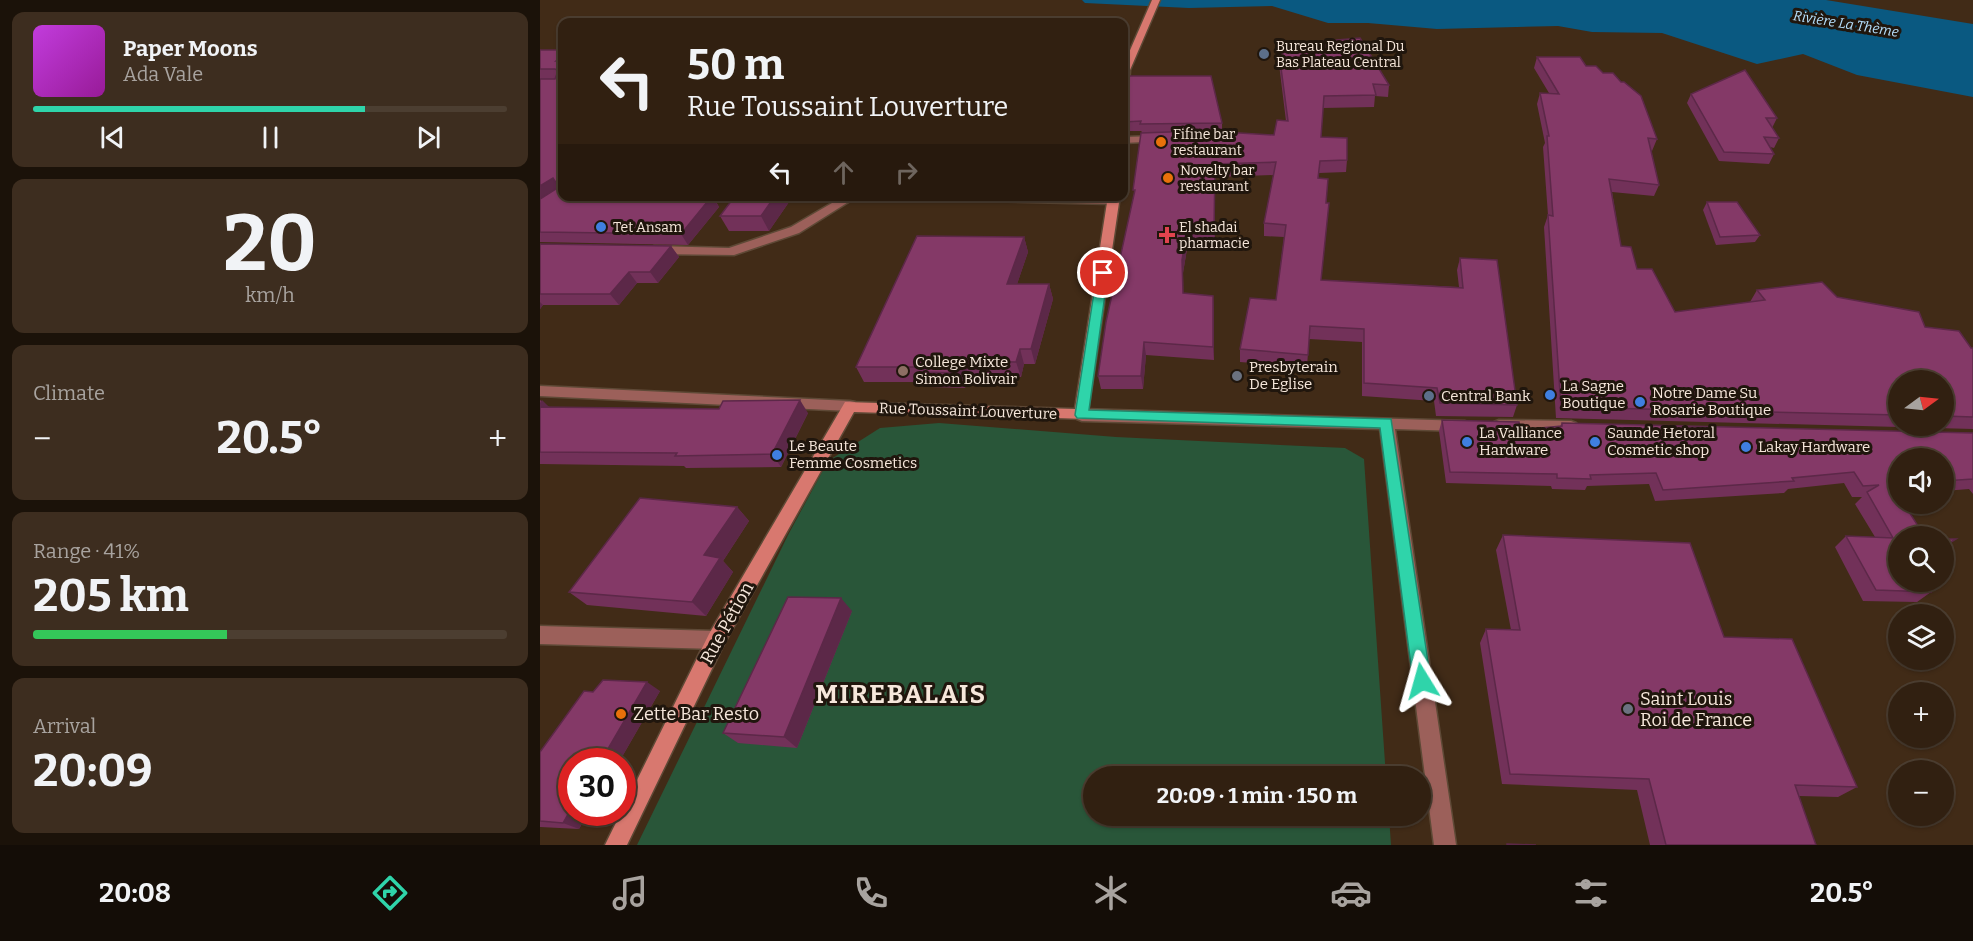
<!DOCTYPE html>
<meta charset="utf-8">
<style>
:root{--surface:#312011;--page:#3d2d1f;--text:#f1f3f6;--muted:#a8a39f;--line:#4c3e31;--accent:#2fd4aa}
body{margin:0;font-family:Bitter,serif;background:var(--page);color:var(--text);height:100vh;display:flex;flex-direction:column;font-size:22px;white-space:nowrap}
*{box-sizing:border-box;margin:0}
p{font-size:20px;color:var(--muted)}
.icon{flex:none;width:33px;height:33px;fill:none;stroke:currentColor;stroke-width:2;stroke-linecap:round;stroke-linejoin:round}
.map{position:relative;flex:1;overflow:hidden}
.drawer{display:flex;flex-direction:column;gap:12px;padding:12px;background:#1b1209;width:540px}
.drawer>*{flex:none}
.top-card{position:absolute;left:18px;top:18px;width:570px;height:183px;border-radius:12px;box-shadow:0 2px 4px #0004,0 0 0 2px var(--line);background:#312011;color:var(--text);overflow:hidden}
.needle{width:39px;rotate:75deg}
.buttons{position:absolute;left:1348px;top:370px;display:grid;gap:12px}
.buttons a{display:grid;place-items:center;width:66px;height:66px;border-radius:50%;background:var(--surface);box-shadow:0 2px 4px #0004,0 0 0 2px var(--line);font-size:30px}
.speed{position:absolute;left:18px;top:748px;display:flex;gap:12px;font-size:30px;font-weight:700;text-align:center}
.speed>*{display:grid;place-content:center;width:78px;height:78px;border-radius:50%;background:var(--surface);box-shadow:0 2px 4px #0004,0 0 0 2px var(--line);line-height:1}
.speed .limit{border:9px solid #d22;background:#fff;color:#111}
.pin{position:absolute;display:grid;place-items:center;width:51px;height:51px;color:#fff;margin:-26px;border:3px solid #fff;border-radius:50%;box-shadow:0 2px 6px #0007}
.me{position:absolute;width:66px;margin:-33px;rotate:352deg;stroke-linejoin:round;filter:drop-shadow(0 0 4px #0008)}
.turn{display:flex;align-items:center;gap:21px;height:126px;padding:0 30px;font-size:27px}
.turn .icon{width:78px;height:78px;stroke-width:2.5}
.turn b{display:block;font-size:42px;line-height:51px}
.lanes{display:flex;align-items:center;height:57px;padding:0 30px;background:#0003;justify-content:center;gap:30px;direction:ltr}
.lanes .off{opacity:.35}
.big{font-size:45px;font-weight:700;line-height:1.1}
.drawer .widget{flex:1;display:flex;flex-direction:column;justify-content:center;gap:9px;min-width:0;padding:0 21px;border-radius:12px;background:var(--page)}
.drawer .dial{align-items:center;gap:0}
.dial b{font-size:78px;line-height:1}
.song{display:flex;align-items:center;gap:18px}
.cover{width:72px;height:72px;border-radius:9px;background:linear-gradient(135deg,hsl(290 70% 55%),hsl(300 70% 35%))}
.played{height:6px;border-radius:3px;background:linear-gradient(90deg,var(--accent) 70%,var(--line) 70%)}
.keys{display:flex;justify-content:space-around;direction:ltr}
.heat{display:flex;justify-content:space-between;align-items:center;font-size:33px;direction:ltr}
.charge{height:9px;border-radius:4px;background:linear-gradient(90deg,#34c759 41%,var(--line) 0)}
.trip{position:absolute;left:543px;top:766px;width:348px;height:60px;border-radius:30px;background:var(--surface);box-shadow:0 2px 4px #0004,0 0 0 2px var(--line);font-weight:700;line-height:60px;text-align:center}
.dock{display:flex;height:96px;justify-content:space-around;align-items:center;background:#140d07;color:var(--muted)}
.dock .icon{width:42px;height:42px}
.dock .current{color:var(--accent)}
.dock b{font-size:27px;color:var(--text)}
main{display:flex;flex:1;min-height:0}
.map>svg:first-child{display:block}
</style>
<main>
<section class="drawer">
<div class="widget">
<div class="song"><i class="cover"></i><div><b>Paper Moons</b><p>Ada Vale</p></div></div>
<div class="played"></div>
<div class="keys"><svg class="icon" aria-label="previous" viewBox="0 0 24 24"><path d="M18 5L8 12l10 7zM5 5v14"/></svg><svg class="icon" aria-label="pause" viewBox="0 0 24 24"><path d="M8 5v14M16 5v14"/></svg><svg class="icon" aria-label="next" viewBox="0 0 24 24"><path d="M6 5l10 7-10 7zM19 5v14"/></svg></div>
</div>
<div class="widget dial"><b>20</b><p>km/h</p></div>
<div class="widget"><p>Climate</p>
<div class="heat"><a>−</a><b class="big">20.5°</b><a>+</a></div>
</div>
<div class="widget"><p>Range · 41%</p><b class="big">205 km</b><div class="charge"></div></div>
<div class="widget"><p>Arrival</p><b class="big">20:09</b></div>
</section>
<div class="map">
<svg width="1433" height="845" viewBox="0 0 1433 845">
<rect width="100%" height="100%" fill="#412b17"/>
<!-- green -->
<path fill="#295639" d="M399,423L576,437L805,448L824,459L846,777H554V816H849L851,845H97L248,535L288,461L340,428Z"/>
<!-- water -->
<path fill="#0a5981" d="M542,0H1286L1433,24V97L1317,75L1263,54L1217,64L1122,33L1052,32L1018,26L897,29L828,23H788L732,6L649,8L545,3Z"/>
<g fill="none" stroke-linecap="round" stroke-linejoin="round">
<defs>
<g id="lane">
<path d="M304,196H318L259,233L194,255L114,254L108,250L114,246L189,248L251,227Z"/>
<path d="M353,196L573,198L579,201L573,204L358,199Z"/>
</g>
<g id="street">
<path d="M619,136L624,139L623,141L584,143V137Z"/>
<path d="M0,386L310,401L315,402L317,406L315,410L310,411L0,396Z"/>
<path d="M542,409L925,421L928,425L925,429L920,431L855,429L916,845H894L840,429L542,421L537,419L535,415L537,411Z"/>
<path d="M959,420L1031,421L1036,423L1039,427L1036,431L1031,433L959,432L954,430L951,426L954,422Z"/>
<path d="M0,626L176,631L183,634L185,640L183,646L176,649L0,644Z"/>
</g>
<g id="secondary">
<path d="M612,0H620L590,70L589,84L584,87V64Z"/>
<path d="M568,196H580L547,419L314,412L183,646L87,845H65L169,634L305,402L535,409Z"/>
</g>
</defs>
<!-- lane casing -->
<use href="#lane" stroke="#5e4936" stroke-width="3"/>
<!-- street casing -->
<use href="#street" stroke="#5e4936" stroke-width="3"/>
<!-- secondary casing -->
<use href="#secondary" stroke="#5e4936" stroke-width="3"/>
<!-- lane -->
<use href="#lane" fill="#9c605a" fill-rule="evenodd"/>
<!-- street -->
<use href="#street" fill="#9c605a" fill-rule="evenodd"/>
<!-- secondary -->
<use href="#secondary" fill="#d8786f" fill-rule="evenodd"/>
</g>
<!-- wall -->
<g fill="#723159" fill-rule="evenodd">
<path d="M738,45L849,85L848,97L835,96L834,107L783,108L781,137L807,160L806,172L779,173V178L786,203L781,280L919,287L917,270L920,258L977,405L973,417L896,416L894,401L822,396V342L769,339L767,367L700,362V349L736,300L744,237L724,236V223L734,175L675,177V243H648L643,273V293L673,296L674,360L606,355L603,389H561L558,376L594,197L602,132L601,131H584V79L682,123V130L684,132L734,135L746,121L738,56Z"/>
<path d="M0,50H22V196H173L179,207L148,245L0,242Z"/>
<path d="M997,57L1046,66L1117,139L1112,151L1111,150L1119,185L1114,196L1072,192L1081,246L1097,269L1135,312L1210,302L1217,290L1297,297L1385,327L1431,348H1433V429L1016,418L1004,227L1008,215L1003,147L1005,143L997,104L1000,93H1009L994,68ZM1359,381H1404V426H1359Z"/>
<path d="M1151,94L1237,118L1232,128L1239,138L1234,148L1230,147L1234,154L1229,164L1179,161L1147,103Z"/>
<path d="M249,202L229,231H189L180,216Z"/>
<path d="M1167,202L1220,235L1215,242L1176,245L1163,210Z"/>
<path d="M484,237L488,252L477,284H509L513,299L495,364H484L481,377L429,376L425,388L390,387L388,382H324L316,367Z"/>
<path d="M0,244L131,246L139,257L118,283H97L79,305H3L0,309Z"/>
<path d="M0,400L9,407L268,413L241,467L146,468L144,466L0,464Z"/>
<path d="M902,420L980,430L1020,426L1022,423L1433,433V494L1429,489L1404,491V459H1359V494H1358L1359,537L1391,592L1377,602L1323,601L1295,547L1306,536L1335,537L1315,504L1322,497H1312L1304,483L1248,489L1244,493L1115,501L1109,484L1047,486L1045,490L1012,489L1011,486L906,483L899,431Z"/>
<path d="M197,507L209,521L183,561L193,572L166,616L47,605L29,592Z"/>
<path d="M963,535L1184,637L1317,787L1298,797L1259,796L1276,845H1110L1097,790L962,784L940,643L946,629L971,630L956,550Z"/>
<path d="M312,611L257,748L198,743L183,733Z"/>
<path d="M120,691L79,762H32V813H48L39,829L0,827V752L53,692Z"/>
</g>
<!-- shaded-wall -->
<g fill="#5c2848">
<path d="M675,164V243L674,230Z"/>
<path d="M13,178L21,189L0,202V186Z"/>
<path d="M172,196L179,207L148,245L141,234Z"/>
<path d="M235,196H246L249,202L229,231L221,216Z"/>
<path d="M647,231L648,243L643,273L644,306L642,260Z"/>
<path d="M484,237L488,252L472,299L467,284Z"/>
<path d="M131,246L139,257L118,283L110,272Z"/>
<path d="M89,272L97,283L79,305L70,294Z"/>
<path d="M509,284L513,299L495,364L491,349Z"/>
<path d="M673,296L674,308V360L673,347Z"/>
<path d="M0,302L3,305L0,309Z"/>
<path d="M604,342L606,355L603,389L601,376Z"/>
<path d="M480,349L484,364L481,377L476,362Z"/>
<path d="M424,361L429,376L425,388L419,373Z"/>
<path d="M2,400L15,413L0,410V403Z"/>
<path d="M260,400L268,413L241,467L232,454Z"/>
<path d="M197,507L209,521L183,561L193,572L166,616L152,602L164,555Z"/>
<path d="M1416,539L1404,549V546Z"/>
<path d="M301,598L312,611L257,748L244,737Z"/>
<path d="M107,682L120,691L79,762L65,754Z"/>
<path d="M61,754L76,762H57Z"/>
<path d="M32,807V813H48L39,829L23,823Z"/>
</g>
<!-- building -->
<g fill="#843967" stroke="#5c2848" stroke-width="1.5">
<path d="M820,38L849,85L833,84L836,95L784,96L781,137L807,138V160L780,161L778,178L788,179L786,203H789L781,280L923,288L920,258L957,260L977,405L900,403L897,388L824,383V329L770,326L768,355L700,349L710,298L736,300L746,225L724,223L736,162L675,164L674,230L647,231L642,260L643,293L673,296V347L604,342L601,376H558L566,322L595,190H593L601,133L684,130V132L734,135L737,120L748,121L738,45Z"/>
<path d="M0,50H22V56L16,61H22V196H172L141,234L0,232V199L19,187L13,178L0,186V79H15L18,71L15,69H0Z"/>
<path d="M997,57H1040L1046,66H1056L1063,73H1073L1081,82H1084L1101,96L1117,139L1108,138L1119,185L1069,179L1081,246L1091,247L1097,269H1112L1135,312L1225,300L1217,290L1282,282L1297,297L1379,312L1385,327L1419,331L1431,348H1433V417L1404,416V381H1359V415L1021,407L1008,215L1013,216L1007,136H1009L1000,93L1019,94Z"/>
<path d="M1205,70L1237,118H1226L1239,138L1224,137L1234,154L1184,152L1151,94Z"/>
<path d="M589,76H671L682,123L600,124L601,121L584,122V79Z"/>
<path d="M195,196H235L221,216H180Z"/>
<path d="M1167,202H1197L1220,235L1180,237Z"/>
<path d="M377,236L484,237L467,284H509L491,349H480L476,362L424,361L419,373L383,372L385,367H316Z"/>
<path d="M0,244L131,246L110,272H89L70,294H0Z"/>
<path d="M260,400L232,454L135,456L137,453L0,452V407L179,409L183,401Z"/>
<path d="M902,420L979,422L980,430L1022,426V423L1433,433V479L1404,481V459H1359V484H1351L1359,496V504H1364L1385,537H1359V582H1385L1391,592L1336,590L1306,536L1353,538L1327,492L1339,485L1323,486L1314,472L1252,478L1254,481L1123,490L1116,473L1050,475L1051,479L1017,478V474L910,472Z"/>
<path d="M100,498L197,507L164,555L180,558L152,602L29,592Z"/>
<path d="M963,535L1150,543L1184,637L1252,639L1317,787L1255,785L1276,845H1126L1109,779L970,774L946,629L980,630Z"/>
<path d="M1404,539H1416L1404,546Z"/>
<path d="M248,597L301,598L244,737L183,733Z"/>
<path d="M63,680L107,682L65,754H61L57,762H32V807L23,823L0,821V752L44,691L53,692Z"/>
<path d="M967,844L996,845H967Z"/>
</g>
<!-- route -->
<path fill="#2fd4aa" stroke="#1f8a6e" stroke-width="1.5" d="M563,269L568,273L549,410L851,419L891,681L888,687L882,689L876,687L873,681L840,428L537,418L535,415L557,273Z"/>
<!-- markers -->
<g fill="#5c6f8a" stroke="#20160d" stroke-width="2">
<circle cx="724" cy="54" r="6"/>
<circle cx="889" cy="396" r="6"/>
</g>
<g fill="#e8710a" stroke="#20160d" stroke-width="2">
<circle cx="621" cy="142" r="6"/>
<circle cx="628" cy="178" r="6"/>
<circle cx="81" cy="714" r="6"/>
</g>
<g fill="#3f7fe0" stroke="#20160d" stroke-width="2">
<circle cx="61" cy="227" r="6"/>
<circle cx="1010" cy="395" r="6"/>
<circle cx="1100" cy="402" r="6"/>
<circle cx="927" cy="442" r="6"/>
<circle cx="1055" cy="442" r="6"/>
<circle cx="1206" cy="447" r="6"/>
<circle cx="237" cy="455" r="6"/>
</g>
<path fill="#e0444e" stroke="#20160d" stroke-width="2" d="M624 226h6v6h6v6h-6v6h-6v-6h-6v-6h6z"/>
<circle fill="#8d6e63" stroke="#20160d" stroke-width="2" cx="363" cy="371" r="6"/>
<g fill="#6b7280" stroke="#20160d" stroke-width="2">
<circle cx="697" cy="376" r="6"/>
<circle cx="1088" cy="709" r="6"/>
</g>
<g text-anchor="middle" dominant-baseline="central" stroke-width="6" stroke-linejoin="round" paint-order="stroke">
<!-- far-water labels -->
<g font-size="14" font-style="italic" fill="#b6e0fd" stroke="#20160d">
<text transform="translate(1306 24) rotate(9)">Rivière La Thème</text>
</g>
<!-- far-poi labels -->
<g font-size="14" fill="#f6e7db" stroke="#20160d" text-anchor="start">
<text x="736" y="46">Bureau Regional Du<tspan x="736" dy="16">Bas Plateau Central</tspan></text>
<text x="633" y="134">Fifine bar<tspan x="633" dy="16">restaurant</tspan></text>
<text x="640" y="170">Novelty bar<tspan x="640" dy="16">restaurant</tspan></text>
<text x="73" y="227">Tet Ansam</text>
<text x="639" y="227">El shadai<tspan x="639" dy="16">pharmacie</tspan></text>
</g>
<!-- poi labels -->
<g font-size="15" fill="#f6e7db" stroke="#20160d" text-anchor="start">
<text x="375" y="362">College Mixte<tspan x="375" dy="17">Simon Bolivair</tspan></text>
<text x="709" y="367">Presbyterain<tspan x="709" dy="17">De Eglise</tspan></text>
<text x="1022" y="386">La Sagne<tspan x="1022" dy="17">Boutique</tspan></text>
<text x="1112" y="393">Notre Dame Su<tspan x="1112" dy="17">Rosarie Boutique</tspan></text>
<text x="901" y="396">Central Bank</text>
<text x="939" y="433">La Valliance<tspan x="939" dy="17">Hardware</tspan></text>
<text x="1067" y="433">Saunde Hetoral<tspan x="1067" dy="17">Cosmetic shop</tspan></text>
<text x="249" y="446">Le Beaute<tspan x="249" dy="17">Femme Cosmetics</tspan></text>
<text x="1218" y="447">Lakay Hardware</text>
</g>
<!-- street labels -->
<g font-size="15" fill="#f6e7db" stroke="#20160d">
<text transform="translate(428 411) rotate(2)">Rue Toussaint Louverture</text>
</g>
<!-- near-street labels -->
<g font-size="18" fill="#f6e7db" stroke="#20160d">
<text transform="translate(187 623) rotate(-61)">Rue Pétion</text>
</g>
<!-- near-poi labels -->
<g font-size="18" fill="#f6e7db" stroke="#20160d" text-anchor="start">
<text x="1100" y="699">Saint Louis<tspan x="1100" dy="21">Roi de France</tspan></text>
<text x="93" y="714">Zette Bar Resto</text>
</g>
<!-- near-district labels -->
<g font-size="26" font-weight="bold" letter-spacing="1.5" fill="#f6e7db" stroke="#20160d">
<text x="361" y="694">MIREBALAIS</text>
</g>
</g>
</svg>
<div class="buttons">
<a><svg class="needle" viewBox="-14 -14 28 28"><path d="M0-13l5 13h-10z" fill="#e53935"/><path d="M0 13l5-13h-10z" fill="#a8a39f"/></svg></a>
<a><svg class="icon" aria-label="sound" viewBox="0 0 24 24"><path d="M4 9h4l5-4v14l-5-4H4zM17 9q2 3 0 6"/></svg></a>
<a><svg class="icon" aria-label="search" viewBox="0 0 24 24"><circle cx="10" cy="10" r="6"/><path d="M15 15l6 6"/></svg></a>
<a><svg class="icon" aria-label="layers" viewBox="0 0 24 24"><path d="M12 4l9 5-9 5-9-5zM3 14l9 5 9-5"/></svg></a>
<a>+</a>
<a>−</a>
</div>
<div class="speed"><div class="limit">30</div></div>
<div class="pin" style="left:563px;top:273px;background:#d93025"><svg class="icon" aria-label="arrive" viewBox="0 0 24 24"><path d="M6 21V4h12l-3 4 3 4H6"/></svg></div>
<svg class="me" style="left:882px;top:681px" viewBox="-20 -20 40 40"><path d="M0-17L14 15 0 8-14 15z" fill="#2fd4aa" stroke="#fff" stroke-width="4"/></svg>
<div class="trip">20:09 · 1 min · 150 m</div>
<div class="top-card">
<div class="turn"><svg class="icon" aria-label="left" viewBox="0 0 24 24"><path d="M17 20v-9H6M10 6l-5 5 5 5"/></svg><div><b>50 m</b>Rue Toussaint Louverture</div></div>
<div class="lanes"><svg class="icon" aria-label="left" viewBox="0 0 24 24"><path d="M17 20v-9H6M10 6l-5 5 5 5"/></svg><svg class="icon off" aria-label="ahead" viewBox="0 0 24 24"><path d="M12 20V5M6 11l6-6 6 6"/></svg><svg class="icon off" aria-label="right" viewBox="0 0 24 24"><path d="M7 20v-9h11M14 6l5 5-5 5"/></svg></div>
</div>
</div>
</main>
<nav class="dock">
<b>20:08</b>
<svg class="icon current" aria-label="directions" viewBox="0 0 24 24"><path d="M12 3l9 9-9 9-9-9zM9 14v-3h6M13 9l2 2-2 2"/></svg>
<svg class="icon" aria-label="music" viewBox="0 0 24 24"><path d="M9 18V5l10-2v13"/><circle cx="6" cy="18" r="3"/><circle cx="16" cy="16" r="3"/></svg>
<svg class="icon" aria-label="phone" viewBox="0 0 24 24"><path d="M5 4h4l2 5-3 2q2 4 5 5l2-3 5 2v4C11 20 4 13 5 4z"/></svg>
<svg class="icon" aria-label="climate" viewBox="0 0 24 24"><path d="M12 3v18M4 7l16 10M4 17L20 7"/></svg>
<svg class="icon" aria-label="car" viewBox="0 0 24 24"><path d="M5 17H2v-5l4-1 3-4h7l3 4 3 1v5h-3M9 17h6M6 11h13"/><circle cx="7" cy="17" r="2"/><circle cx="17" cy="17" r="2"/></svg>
<svg class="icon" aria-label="filters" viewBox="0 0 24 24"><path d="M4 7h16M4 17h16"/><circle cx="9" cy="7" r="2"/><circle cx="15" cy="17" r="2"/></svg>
<b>20.5°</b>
</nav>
